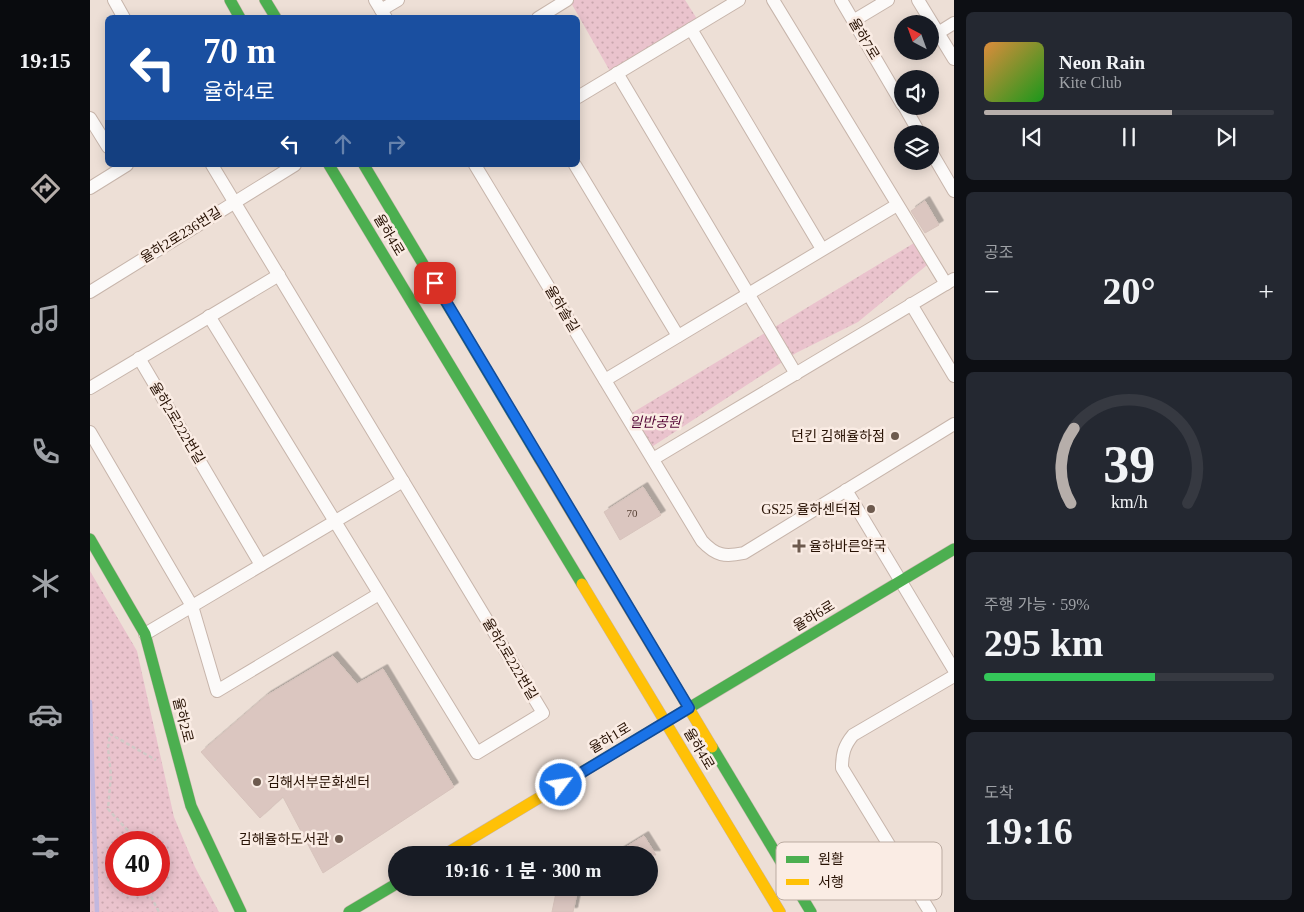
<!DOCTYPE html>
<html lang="ko">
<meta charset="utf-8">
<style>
:root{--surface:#171b24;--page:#242831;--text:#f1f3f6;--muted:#9ea1a6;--line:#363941;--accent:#b6aeaa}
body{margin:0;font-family:"Times New Roman","Noto Sans KR",serif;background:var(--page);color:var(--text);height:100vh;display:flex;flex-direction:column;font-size:19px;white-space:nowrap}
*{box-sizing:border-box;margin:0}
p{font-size:16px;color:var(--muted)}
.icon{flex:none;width:28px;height:28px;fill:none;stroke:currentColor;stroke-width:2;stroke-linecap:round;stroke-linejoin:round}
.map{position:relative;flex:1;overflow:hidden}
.panel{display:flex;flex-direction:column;gap:12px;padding:12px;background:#0d0f14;width:350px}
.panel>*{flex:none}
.guide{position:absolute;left:15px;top:15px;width:475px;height:152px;border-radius:8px;box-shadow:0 2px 12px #0003;background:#1a4fa0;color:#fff;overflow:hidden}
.needle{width:32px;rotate:319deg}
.controls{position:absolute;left:804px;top:15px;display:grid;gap:10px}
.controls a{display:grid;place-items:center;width:45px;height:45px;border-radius:50%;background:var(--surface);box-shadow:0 2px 12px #0003;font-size:25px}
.speed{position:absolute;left:15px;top:831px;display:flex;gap:10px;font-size:25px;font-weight:700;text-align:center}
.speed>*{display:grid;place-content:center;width:65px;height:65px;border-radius:50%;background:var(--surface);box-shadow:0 2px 12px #0003;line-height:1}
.speed .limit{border:8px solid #d22;background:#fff;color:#111}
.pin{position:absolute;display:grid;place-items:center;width:42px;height:42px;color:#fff;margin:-21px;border-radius:10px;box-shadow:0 2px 8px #0006}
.me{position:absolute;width:55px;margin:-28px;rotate:59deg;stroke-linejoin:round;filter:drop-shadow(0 0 4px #0008)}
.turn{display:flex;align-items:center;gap:18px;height:105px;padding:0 15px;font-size:22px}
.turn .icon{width:65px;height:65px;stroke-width:2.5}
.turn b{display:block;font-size:35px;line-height:42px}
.lanes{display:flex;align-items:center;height:48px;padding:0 15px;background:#0003;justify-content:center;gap:25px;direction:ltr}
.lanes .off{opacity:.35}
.big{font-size:38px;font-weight:700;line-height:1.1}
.panel .widget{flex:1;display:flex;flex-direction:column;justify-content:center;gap:8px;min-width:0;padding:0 18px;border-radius:8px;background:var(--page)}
.panel .dial{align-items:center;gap:0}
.dial svg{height:130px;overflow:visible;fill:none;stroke:var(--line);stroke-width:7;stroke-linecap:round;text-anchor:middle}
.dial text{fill:var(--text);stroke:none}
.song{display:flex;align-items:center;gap:15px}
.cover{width:60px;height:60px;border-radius:8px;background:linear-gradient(135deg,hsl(30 70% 55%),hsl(120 70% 35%))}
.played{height:5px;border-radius:2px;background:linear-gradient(90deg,var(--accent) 65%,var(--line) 65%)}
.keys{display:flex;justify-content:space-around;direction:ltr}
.heat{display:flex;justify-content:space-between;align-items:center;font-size:28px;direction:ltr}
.charge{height:8px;border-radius:4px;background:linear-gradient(90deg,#34c759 59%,var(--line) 0)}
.trip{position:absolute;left:298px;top:846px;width:270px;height:50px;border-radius:25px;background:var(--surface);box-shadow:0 2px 12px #0003;font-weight:700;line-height:50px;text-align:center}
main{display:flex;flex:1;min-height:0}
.dock{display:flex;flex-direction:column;width:90px;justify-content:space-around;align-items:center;background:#090b0e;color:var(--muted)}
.dock .icon{width:35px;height:35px}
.dock .active{color:var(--accent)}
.dock b{font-size:22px;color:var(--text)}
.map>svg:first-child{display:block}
</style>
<main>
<nav class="dock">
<b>19:15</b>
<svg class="icon active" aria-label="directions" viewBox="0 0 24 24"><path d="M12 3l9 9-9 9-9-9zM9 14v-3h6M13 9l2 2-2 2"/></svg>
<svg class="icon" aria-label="music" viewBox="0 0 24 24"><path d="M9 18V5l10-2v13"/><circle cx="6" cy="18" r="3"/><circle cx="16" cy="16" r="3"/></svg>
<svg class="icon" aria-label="phone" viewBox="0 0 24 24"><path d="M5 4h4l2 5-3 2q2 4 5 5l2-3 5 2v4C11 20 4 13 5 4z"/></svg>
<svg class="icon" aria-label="climate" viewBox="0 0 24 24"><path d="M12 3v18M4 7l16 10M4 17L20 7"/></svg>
<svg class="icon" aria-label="car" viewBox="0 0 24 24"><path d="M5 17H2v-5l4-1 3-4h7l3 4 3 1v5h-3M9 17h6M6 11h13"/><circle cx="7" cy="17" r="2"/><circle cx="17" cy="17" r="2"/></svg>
<svg class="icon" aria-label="filters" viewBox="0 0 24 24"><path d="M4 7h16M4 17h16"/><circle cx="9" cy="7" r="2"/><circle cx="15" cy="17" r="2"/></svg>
</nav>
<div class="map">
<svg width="864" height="912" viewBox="0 0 864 912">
<defs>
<pattern id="grass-dots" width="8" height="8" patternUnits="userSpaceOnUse" patternTransform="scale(1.25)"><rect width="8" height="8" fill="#eac3cd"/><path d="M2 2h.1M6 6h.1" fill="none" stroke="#c9a6ae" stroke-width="1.8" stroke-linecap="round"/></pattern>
<filter id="shadow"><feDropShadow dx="4.5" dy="-4.5" stdDeviation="0" flood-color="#0004"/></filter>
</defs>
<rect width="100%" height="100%" fill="#eddfd6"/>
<!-- grass -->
<g fill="url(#grass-dots)" fill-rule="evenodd">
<path d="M482,0H595L609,22L521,73L480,1Z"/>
<path d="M829,240L842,261L768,322L706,353L557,450L537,416Z"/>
<path d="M0,571L47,651L84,817L105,867L129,912H0ZM26,842H69V885H26Z"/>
</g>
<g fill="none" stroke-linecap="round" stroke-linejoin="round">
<!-- stream -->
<path stroke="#c2b8df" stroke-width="4.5" d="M0,702L7,912"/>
</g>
<!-- building -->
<g fill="#dbc6c0" stroke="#d7c3bc" filter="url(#shadow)">
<path d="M835,201L849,225L835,233L821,211Z"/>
<path d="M553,487L571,515L530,540L514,512Z"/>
<path d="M243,656L267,684L293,669L364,787L233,873L193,797L170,818L111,752L176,696Z"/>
<path d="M554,836L566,855H523Z"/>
<path d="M467,888H488L483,912H462Z"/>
</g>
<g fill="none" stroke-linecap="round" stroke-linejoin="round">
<defs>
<g id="street">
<path d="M24,0L34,18"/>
<path d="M285,0L296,18"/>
<path d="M683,0L856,284"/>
<path d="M751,0L812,104"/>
<path d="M828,0L864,59"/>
<path d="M291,10L308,0"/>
<path d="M448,18L477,0"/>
<path d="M763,21L798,0"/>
<path d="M601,29L732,249"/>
<path d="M848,33L864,23"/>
<path d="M527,73L706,374"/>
<path d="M488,97L649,0"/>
<path d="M814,106L830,134"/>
<path d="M0,118L18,147"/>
<path d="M840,150L864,191"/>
<path d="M385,165L612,541C626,556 635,557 654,553L864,424"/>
<path d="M485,165L588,336"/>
<path d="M0,188L37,165"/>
<path d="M0,292L205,165"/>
<path d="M821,304L864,376"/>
<path d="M119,316L387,753L453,713L122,165"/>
<path d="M49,358L171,565"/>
<path d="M515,380L807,205"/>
<path d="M0,388L189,275"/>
<path d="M0,432L102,606L127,691L289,594"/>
<path d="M563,459L864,279"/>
<path d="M756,490L864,670"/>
<path d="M55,634L313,481"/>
<path d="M840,912L752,768C752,754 754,746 763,735L864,676"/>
</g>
<g id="fast">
<path d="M140,0L150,18"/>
<path d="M175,0L186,18"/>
<path d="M239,165L492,584"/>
<path d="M274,165L450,460"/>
<path d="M0,539L55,634L101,806L151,912"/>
<path d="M622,747L721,912"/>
<path d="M492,772L864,549"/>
<path d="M259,912L306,884"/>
</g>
<g id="slow">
<path d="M450,460L622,747"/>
<path d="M492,584L690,912"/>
<path d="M354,855L492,772"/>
</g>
</defs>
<!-- street casing -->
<use href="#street" stroke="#c7b5ab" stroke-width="14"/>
<!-- fast casing -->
<use href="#fast" stroke="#c7b5ab" stroke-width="12"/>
<!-- slow casing -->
<use href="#slow" stroke="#c7b5ab" stroke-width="12"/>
<!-- path -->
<g stroke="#d1cbc8" stroke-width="2.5" stroke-dasharray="4 2.5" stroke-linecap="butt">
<path d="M43,842L42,835L18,809L21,775L18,748L20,734L66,760"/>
<path d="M55,885L69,912"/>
</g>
<!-- street -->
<use href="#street" stroke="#fcfaf9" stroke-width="12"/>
<!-- fast -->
<use href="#fast" stroke="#4caf50" stroke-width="11"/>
<!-- slow -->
<use href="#slow" stroke="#ffc107" stroke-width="11"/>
</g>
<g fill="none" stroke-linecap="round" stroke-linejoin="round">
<defs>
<path id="route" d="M345,283L599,708L471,785"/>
</defs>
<!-- route casing -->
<use href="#route" stroke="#114b97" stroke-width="12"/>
<!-- route -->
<use href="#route" stroke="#1a73e8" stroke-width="9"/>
</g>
<!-- markers -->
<g fill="#6d5a4e" stroke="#faece4" stroke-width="2">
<circle cx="805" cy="436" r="5"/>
<circle cx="781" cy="509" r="5"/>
<path d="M706.5 538.5h5v5h5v5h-5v5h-5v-5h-5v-5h5z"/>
<circle cx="167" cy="782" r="5"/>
<circle cx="249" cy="839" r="5"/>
</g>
<g text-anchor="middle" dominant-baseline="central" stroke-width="5" stroke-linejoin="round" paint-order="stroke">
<!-- number labels -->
<g font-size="11" fill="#584236">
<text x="542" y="513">70</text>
</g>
<!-- street labels -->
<g font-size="14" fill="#281204" stroke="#faece4">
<text transform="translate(774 39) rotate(59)">율하7로</text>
<text transform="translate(91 235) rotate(-32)">율하2로236번길</text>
<text transform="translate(299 235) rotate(59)">율하4로</text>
<text transform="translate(472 309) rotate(59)">율하솔길</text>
<text transform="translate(87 423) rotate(59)">율하2로222번길</text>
<text transform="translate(724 616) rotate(-31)">율하6로</text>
<text transform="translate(420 659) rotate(59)">율하2로222번길</text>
<text transform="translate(93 720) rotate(76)">율하2로</text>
<text transform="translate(520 738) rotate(-31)">율하1로</text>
<text transform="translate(609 749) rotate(59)">율하4로</text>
</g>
<!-- park labels -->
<g font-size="14" font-style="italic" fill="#520433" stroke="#faece4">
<text x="565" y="422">일반공원</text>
</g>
<!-- poi labels -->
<g font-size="14" fill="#281204" stroke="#faece4" text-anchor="end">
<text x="795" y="436">던킨 김해율하점</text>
<text x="771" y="509">GS25 율하센터점</text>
<text x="719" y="546" text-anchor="start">율하바른약국</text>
<text x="177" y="782" text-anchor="start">김해서부문화센터</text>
<text x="239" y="839">김해율하도서관</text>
</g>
</g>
<!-- legend -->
<rect x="686" y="842" width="166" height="58" rx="8" fill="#faece4" stroke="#bbaba1" stroke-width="1"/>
<rect x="696" y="856" width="23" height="7" fill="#4caf50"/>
<rect x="696" y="879" width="23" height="6" fill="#ffc107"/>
<g font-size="14" fill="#281204">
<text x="728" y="864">원활</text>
<text x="728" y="887">서행</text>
</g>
</svg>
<div class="controls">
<a><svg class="needle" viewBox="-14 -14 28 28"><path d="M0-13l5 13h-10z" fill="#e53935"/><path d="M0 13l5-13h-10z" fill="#9ea1a6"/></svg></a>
<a><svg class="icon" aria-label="sound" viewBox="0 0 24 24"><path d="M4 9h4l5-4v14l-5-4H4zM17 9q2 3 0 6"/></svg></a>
<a><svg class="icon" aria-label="layers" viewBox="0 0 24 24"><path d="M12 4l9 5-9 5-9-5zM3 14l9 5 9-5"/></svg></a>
</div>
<div class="speed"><div class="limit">40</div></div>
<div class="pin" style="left:345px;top:283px;background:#d93025"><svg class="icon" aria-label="arrive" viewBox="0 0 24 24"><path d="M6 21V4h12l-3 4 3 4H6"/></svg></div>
<svg class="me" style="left:471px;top:785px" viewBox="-20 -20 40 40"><circle r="17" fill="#1a73e8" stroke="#fff" stroke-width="3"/><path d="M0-11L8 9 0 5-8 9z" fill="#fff"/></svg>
<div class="trip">19:16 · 1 분 · 300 m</div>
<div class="guide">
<div class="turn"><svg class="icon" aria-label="left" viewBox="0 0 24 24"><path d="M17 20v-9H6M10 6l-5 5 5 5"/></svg><div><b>70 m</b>율하4로</div></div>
<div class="lanes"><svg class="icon" aria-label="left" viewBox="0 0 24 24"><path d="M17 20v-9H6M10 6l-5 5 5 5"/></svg><svg class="icon off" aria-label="ahead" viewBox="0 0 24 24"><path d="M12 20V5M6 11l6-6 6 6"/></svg><svg class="icon off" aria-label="right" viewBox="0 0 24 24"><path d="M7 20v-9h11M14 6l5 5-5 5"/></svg></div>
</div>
</div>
<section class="panel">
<div class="widget">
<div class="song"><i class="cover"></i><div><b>Neon Rain</b><p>Kite Club</p></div></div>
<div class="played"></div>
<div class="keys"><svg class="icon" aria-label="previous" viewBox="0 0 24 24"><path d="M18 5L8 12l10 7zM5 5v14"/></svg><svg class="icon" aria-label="pause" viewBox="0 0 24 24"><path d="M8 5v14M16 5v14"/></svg><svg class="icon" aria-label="next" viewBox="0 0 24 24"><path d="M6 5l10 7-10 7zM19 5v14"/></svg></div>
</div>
<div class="widget"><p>공조</p>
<div class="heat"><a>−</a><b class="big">20°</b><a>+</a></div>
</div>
<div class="widget dial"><svg viewBox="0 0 100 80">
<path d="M14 69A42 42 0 1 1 86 69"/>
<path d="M14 69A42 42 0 0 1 16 23" stroke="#b6aeaa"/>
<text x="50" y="56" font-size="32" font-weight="700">39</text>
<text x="50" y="72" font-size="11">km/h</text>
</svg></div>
<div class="widget"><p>주행 가능 · 59%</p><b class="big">295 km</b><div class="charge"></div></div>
<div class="widget"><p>도착</p><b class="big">19:16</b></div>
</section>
</main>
